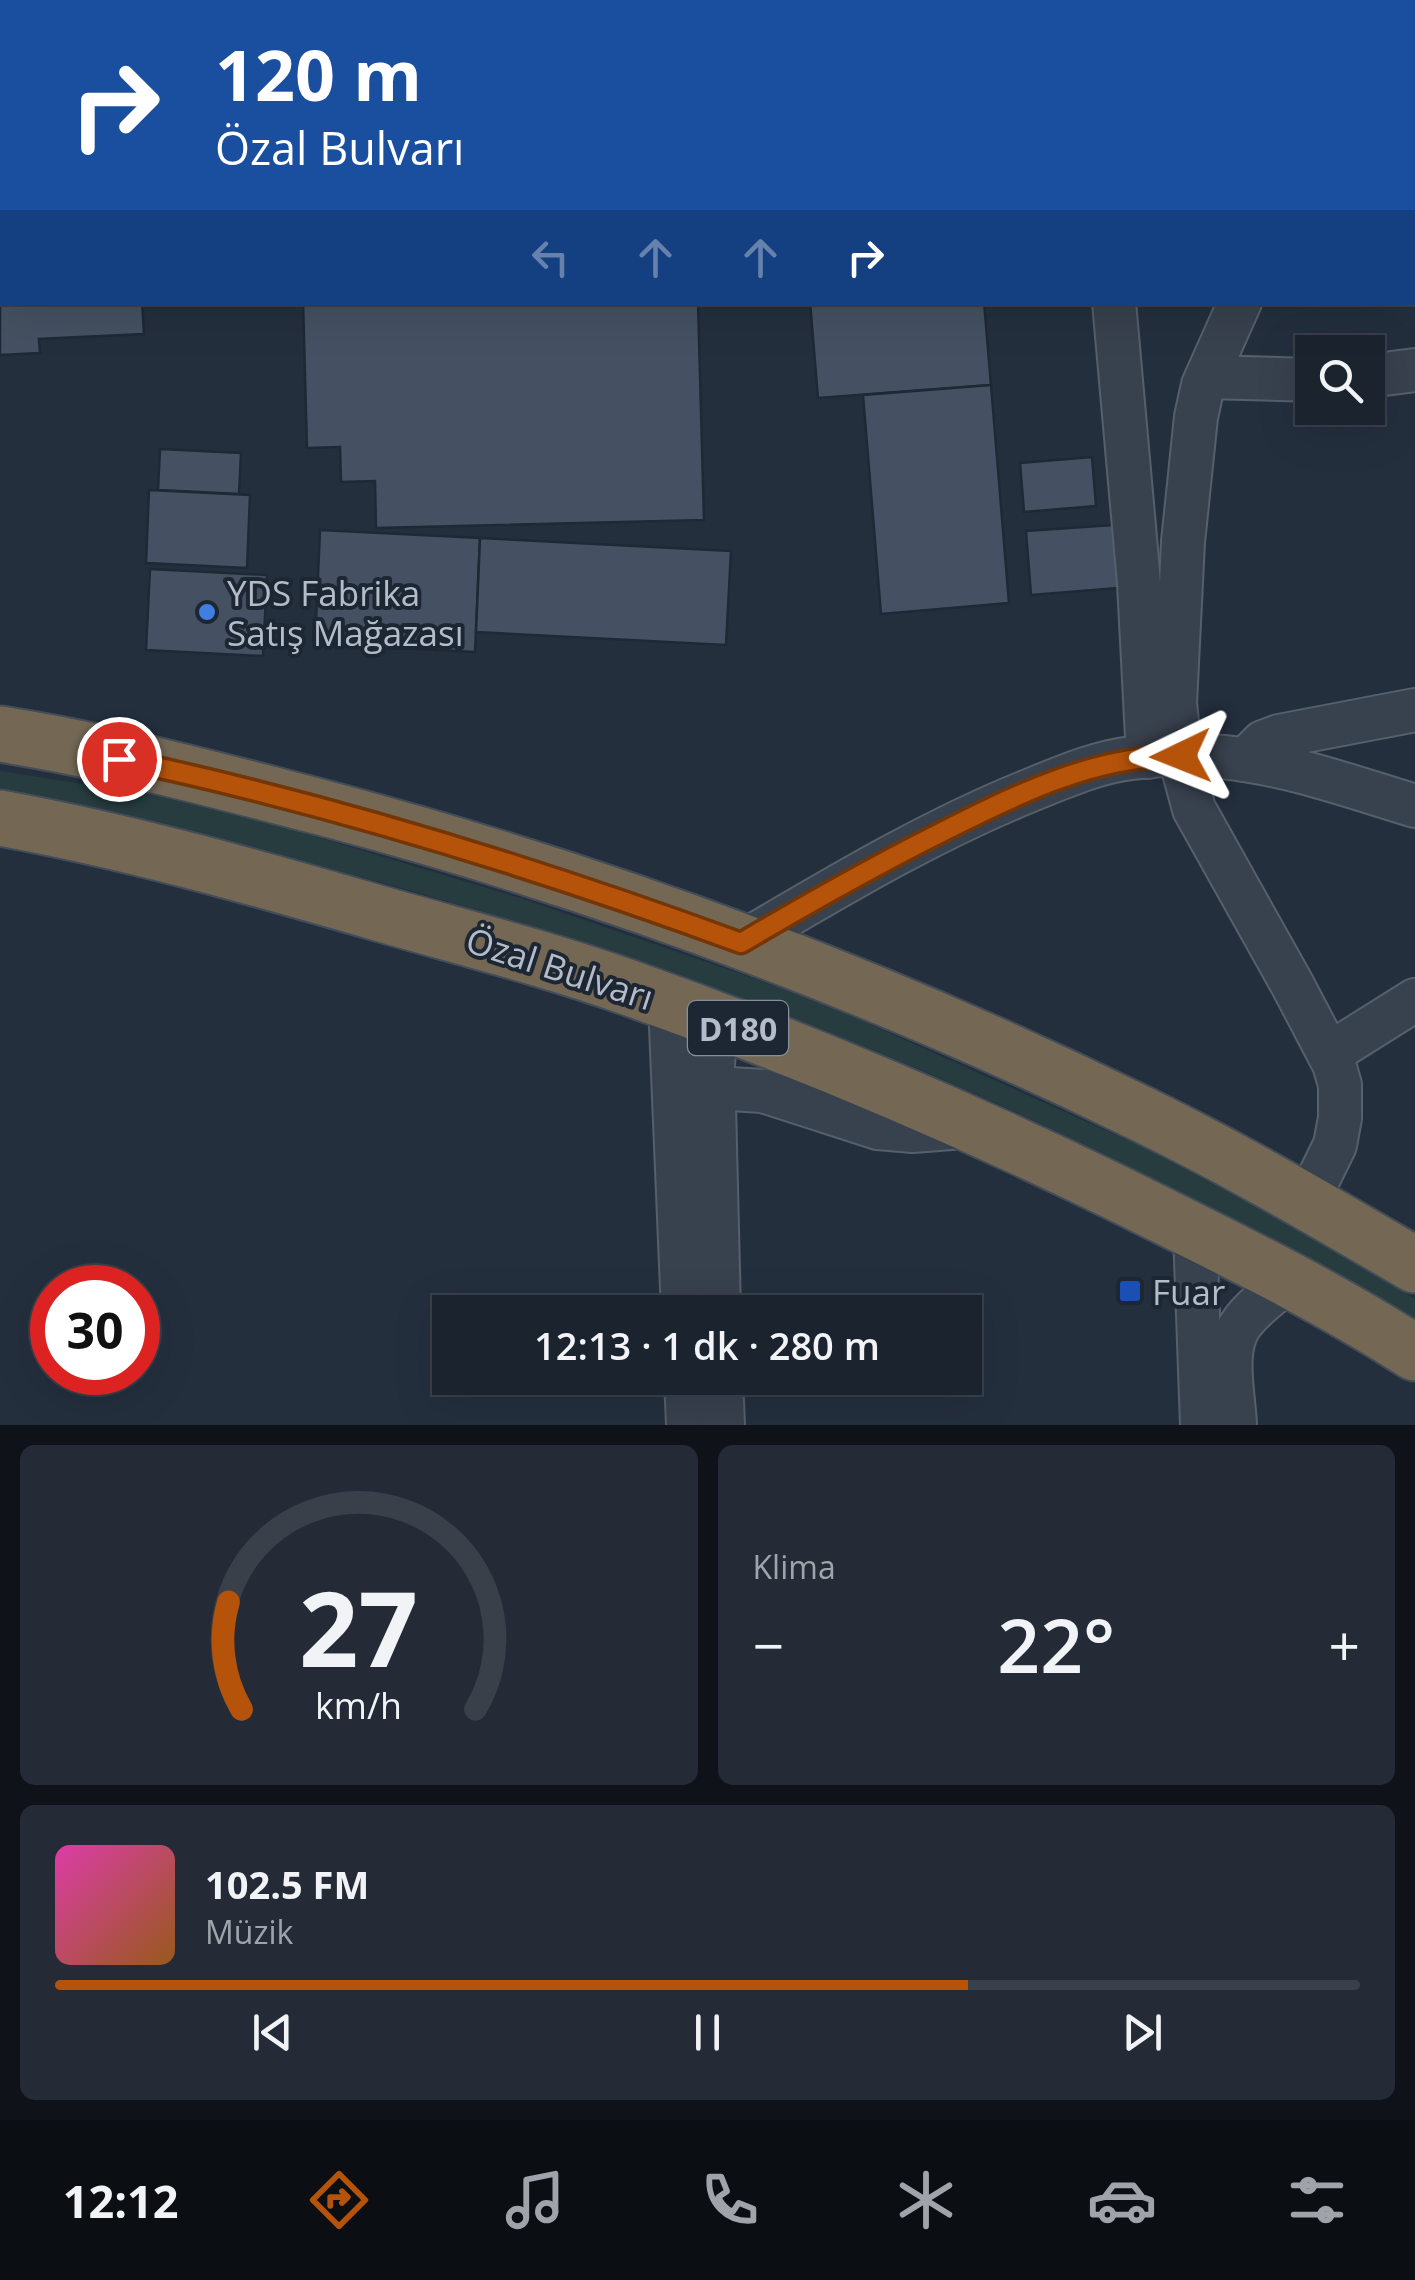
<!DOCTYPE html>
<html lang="tr">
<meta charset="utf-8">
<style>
:root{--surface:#1b232e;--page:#242b36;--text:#f1f3f6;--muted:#a0a4aa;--line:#39404a;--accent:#b45309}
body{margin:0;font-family:"Open Sans",sans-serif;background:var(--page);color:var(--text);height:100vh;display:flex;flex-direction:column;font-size:38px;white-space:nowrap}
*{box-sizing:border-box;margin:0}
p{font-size:32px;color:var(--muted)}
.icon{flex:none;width:55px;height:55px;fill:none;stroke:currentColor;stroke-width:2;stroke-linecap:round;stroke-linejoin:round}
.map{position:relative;height:1425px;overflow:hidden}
.sheet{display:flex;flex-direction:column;gap:20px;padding:20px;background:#0f1319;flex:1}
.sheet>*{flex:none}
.hud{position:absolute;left:0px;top:0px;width:1415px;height:305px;box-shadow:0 10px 40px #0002,0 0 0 2px var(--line);background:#1a4fa0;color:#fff;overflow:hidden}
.fabs{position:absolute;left:1295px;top:335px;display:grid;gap:20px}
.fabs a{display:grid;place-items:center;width:90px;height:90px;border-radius:0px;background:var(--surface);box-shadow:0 10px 40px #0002,0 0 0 2px var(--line);font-size:50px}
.speed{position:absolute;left:30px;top:1265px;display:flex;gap:20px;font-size:50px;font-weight:700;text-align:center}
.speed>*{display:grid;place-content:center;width:130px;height:130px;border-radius:50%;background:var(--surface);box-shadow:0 10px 40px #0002,0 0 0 2px var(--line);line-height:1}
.speed .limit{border:15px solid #d22;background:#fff;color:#111}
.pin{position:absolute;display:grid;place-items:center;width:85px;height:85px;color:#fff;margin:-42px;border:5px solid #fff;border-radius:50%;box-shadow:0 2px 10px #0007}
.me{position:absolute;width:110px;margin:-55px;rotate:268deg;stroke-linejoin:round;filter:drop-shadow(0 0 8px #0008)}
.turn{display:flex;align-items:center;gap:35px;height:210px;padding:0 50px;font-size:45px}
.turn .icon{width:130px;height:130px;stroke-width:2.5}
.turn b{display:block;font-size:70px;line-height:85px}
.lanes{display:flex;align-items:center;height:95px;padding:0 50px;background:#0003;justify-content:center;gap:50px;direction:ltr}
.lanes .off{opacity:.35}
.big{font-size:75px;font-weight:600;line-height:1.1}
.sheet .widget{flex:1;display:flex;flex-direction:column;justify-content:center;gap:15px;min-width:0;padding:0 35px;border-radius:15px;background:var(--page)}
.sheet .dial{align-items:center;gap:0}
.dial svg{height:260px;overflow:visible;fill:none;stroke:var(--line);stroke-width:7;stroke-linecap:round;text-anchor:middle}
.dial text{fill:var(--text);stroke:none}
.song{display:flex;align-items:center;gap:30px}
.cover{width:120px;height:120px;border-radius:15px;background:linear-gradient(135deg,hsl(320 70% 55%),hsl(30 70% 35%))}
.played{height:10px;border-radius:5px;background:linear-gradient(90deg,var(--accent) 70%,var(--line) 70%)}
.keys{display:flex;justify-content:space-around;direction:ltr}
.heat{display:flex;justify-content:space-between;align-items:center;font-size:55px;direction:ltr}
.sheet .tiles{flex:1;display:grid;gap:20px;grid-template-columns:1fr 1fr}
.widget:last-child{grid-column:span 2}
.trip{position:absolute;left:432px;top:1295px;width:550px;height:100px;border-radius:0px;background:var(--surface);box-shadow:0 10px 40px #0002,0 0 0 2px var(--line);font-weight:600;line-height:100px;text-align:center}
.menu{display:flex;height:160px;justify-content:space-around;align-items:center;background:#0b0e12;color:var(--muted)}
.menu .icon{width:70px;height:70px}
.menu .on{color:var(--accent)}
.menu b{font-size:45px;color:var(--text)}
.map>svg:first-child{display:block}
</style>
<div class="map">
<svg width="1415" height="1425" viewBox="0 0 1415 1425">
<rect width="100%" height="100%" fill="#242f3e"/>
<!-- green -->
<path fill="#263c3f" d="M0,771L160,796L297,831L520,898L814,999L1145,1148L1280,1220L1415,1299V1325C1302,1261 1190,1195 1073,1139C733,976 370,864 0,795Z"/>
<!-- building -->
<g fill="#455162" stroke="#1f2835" stroke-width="2.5">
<path d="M619,0H800L788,2Z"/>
<path d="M0,171H2V302H142L144,334L39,339L40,353L0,355Z"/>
<path d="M303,302H698L704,520L376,528L375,481L341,482L340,447L307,448Z"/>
<path d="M810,302H984L991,385L818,398Z"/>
<path d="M991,385L1009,603L881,614L863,395Z"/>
<path d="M160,449L241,453L239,494L158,490Z"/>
<path d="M1092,457L1096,506L1024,512L1020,463Z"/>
<path d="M149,490L250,495L247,568L146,563Z"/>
<path d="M1113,525L1118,588L1031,595L1026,531Z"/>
<path d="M320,530L480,538L475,652L315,644Z"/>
<path d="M480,538L731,551L726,645L476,632Z"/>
<path d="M150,569L267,575L263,656L146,650Z"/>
</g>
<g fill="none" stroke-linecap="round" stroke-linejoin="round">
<defs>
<g id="minor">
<path d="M73,0L74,2"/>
<path d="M323,2L326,0"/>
<path d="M1161,2L1171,0"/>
<path d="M1381,2L1382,0"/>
<path d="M0,121H2"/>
<path d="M1114,302L1139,583L1148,757"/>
<path d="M1240,302L1203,385L1196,417L1183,542L1175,703L1181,761L1194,809L1292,984L1334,1064L1340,1085V1118L1335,1145L1307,1202"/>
<path d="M1368,376L1415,370"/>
<path d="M1207,377L1312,380"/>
<path d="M1245,760L1263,742L1279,736L1415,710"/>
<path d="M741,943C835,888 929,831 1031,790C1063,777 1097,762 1132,758C1161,754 1194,754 1223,757C1289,764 1352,787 1415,806"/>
<path d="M670,1003L683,1312"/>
<path d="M717,1021L713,1063L719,1312"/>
<path d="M1329,1054L1415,1000"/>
<path d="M674,1080L714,1088L763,1091L878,1128L913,1131L976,1126"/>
<path d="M1195,1232L1202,1425"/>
<path d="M686,1378L688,1425"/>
<path d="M721,1378L723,1425"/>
<path d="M1235,1425C1234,1395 1222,1348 1242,1323C1254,1306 1273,1294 1289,1280"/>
</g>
<g id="highway">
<path d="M0,734C113,752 225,782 335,811C607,884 874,984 1127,1107C1226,1154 1321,1210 1415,1265"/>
<path d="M0,818C127,841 254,877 378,913C461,937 545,958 627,987C797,1047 957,1115 1119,1194C1219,1244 1321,1292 1415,1353"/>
</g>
</defs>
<!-- minor casing -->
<use href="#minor" stroke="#565f6c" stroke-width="46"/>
<!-- highway casing -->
<use href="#highway" stroke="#434c59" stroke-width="59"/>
<!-- minor -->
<use href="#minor" stroke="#38414e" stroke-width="42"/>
<!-- highway -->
<use href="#highway" stroke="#746855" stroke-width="55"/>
</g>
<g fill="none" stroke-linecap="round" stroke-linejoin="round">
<defs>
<path id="route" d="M119,759C331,804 537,868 741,943C807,904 874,866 942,832C1017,794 1096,755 1181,756"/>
</defs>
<!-- route casing -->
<use href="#route" stroke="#753606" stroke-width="25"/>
<!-- route -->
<use href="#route" stroke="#b45309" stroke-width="18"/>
</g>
<!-- markers -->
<circle fill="#3f7fe0" stroke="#1d2633" stroke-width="4" cx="207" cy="612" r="10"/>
<rect fill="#1a4fb4" stroke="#1d2633" stroke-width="4" x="1118" y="1279" width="24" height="24" rx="5"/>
<g text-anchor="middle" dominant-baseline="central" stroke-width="8" stroke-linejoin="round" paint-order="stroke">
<!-- shield labels -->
<rect fill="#1d2633" stroke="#878f9c" stroke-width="2.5" x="688" y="1001" width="100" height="54" rx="8"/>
<g font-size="32" font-weight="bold" fill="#b4bcc9">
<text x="738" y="1028">D180</text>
</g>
<!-- poi labels -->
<g font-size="35" fill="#b4bcc9" stroke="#1d2633" text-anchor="start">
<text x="227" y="592">YDS Fabrika<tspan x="227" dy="40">Satış Mağazası</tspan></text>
<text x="1152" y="1291">Fuar</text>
</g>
<!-- street labels -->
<g font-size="35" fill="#b4bcc9" stroke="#1d2633">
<text transform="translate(560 968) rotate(18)">Özal Bulvarı</text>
</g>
</g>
</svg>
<div class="fabs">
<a><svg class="icon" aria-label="search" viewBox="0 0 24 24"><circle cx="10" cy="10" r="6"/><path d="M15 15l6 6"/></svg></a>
</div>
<div class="speed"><div class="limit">30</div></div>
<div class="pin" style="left:119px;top:759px;background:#d93025"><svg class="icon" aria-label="arrive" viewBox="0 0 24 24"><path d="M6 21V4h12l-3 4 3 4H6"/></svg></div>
<svg class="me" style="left:1181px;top:756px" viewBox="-20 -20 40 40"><path d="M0-17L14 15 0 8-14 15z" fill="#b45309" stroke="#fff" stroke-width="4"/></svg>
<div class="trip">12:13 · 1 dk · 280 m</div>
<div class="hud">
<div class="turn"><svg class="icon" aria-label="right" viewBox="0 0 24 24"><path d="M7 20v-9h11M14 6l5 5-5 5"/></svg><div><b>120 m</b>Özal Bulvarı</div></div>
<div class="lanes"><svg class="icon off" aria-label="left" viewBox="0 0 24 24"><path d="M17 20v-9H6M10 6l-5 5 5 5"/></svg><svg class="icon off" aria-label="ahead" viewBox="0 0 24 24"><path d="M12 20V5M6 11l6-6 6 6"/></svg><svg class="icon off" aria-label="ahead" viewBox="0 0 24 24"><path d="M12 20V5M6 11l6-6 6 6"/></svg><svg class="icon" aria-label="right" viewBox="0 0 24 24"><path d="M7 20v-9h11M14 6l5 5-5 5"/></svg></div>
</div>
</div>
<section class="sheet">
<div class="tiles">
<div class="widget dial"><svg viewBox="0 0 100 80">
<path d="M14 69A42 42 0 1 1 86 69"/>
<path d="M14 69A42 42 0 0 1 10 36" stroke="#b45309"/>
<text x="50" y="56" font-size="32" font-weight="700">27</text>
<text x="50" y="72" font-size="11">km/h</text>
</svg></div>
<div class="widget"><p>Klima</p>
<div class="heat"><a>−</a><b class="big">22°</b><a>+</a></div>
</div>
<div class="widget">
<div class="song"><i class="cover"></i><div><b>102.5 FM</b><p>Müzik</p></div></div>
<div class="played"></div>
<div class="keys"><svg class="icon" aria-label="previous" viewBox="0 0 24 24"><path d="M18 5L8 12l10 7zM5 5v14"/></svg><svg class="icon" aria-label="pause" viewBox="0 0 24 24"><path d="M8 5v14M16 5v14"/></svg><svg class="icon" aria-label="next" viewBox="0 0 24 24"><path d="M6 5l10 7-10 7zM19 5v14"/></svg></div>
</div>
</div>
</section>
<nav class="menu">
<b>12:12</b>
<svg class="icon on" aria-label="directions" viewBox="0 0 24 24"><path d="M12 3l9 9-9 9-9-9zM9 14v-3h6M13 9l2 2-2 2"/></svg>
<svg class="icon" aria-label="music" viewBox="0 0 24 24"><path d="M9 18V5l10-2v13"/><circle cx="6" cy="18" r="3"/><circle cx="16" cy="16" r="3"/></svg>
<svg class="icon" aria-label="phone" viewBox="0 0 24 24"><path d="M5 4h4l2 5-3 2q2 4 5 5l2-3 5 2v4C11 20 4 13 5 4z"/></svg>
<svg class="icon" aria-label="climate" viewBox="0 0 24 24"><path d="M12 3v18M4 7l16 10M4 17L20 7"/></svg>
<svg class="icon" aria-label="car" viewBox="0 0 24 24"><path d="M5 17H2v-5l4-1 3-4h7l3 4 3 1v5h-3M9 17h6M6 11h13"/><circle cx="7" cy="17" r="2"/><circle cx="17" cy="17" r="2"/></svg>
<svg class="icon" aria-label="filters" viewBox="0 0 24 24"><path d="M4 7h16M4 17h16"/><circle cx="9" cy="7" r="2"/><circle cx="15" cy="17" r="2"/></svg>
</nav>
